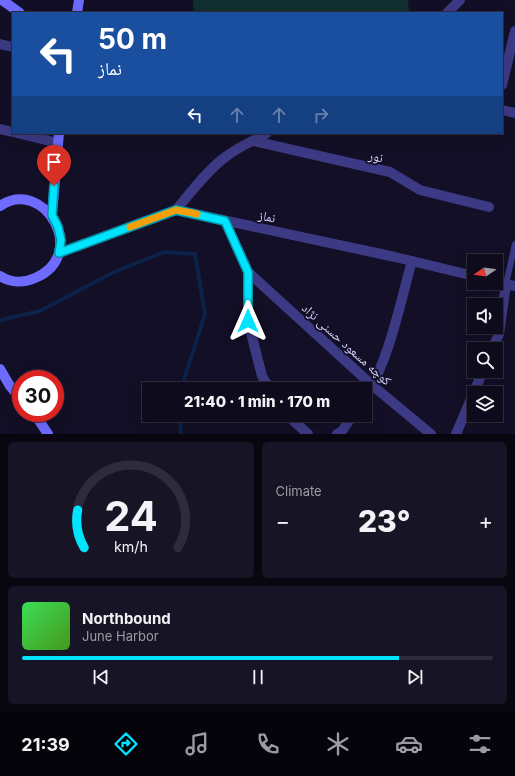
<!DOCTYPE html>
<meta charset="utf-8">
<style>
:root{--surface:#0e0b1c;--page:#171425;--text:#f1f3f6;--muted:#9b9ba3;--line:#2e2b3b;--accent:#00e5ff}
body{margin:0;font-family:Inter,"Noto Naskh Arabic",sans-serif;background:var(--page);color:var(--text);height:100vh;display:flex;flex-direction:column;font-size:15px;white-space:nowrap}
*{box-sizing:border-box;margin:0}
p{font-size:13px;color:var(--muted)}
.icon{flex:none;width:22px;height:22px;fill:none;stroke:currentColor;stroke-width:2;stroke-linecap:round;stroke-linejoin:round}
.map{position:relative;height:434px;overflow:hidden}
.sheet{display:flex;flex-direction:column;gap:8px;padding:8px;background:#08060f;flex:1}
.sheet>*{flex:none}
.guide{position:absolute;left:12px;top:12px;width:491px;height:122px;border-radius:0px;box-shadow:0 4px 16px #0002,0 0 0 1px var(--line);background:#1a4fa0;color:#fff;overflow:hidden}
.needle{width:26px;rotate:257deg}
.tools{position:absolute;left:467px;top:254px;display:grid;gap:8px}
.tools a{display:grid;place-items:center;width:36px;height:36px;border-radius:0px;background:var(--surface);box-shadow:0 4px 16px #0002,0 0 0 1px var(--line);font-size:20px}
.speed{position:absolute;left:12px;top:370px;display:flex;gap:8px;font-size:20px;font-weight:700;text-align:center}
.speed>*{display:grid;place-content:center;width:52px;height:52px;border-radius:50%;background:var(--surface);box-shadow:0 4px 16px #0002,0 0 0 1px var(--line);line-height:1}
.speed .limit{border:6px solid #d22;background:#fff;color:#111}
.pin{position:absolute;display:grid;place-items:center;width:34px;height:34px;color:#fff;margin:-41px -17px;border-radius:50% 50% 50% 0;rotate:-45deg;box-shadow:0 0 4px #0007}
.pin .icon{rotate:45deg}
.me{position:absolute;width:44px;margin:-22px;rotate:0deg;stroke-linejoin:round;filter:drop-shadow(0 0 3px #0008)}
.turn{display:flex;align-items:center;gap:14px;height:84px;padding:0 20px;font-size:18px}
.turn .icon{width:52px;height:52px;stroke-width:2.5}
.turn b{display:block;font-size:28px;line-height:34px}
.lanes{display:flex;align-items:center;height:38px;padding:0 20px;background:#0003;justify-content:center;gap:20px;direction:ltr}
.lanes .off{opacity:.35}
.big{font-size:30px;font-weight:800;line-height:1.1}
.sheet .card{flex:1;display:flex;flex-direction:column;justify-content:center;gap:6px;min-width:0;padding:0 14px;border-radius:6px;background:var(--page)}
.sheet .dial{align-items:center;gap:0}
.dial svg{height:104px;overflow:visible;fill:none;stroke:var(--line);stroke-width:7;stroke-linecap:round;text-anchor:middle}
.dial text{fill:var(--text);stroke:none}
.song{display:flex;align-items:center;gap:12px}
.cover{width:48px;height:48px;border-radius:6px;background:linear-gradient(135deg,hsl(130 70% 55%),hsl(100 70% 35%))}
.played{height:4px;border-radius:2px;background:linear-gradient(90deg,var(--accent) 80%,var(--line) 80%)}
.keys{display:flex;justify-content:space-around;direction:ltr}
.heat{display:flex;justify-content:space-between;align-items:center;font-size:22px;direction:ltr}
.sheet .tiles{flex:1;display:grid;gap:8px;grid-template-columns:1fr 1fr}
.card:last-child{grid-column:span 2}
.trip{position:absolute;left:142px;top:382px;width:230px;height:40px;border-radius:0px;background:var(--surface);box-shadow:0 4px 16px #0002,0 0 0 1px var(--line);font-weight:800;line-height:40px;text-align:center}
.tabs{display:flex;height:64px;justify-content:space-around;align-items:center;background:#06040b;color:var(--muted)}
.tabs .icon{width:28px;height:28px}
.tabs .active{color:var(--accent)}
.tabs b{font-size:18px;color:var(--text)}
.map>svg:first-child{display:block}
</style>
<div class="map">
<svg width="515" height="434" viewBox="0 0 515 434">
<rect width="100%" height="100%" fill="#130f26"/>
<!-- green -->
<path fill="#12302f" d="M193,0H408L409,13H194Z"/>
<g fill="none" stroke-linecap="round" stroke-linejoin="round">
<!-- stream -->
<g stroke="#0c2248" stroke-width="4">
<path d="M0,320L40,311L112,273L164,252L195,254L205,314L181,389"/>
<path d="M180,415L181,434"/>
</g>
<!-- lane -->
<path stroke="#3d3a85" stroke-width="6" d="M506,284L515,244"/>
<!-- street -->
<g stroke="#3d3a85" stroke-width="10">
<path d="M447,13L460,0"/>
<path d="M0,44L13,47"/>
<path d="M502,85L515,31"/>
<path d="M502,110L515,113"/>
<path d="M0,129L13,132"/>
<path d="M17,133L58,143"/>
<path d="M253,141L390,172L420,190L489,207"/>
<path d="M176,210C191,192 206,172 224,158C238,147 253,141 267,133"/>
<path d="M225,221L248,272V321L262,376L270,389"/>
<path d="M59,253L176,210L395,257L474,276"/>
<path d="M248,272L373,386L431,434"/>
<path d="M496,282L515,286"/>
<path d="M492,349L499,334L506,284"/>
<path d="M365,397C389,362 400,303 412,261"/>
<path d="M287,415L308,434"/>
<path d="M337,434L342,431L353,415"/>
<path d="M456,434L483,371"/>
</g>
<!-- secondary -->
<g stroke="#6f6bff" stroke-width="10">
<path d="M2,0L20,13"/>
<path d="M77,13L79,0"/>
<path d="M0,206C44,176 90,255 35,278C24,283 11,283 0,276"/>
<path d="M52,215L59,133"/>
<path d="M0,369L10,386L21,399"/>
<path d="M34,413L48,434"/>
</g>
</g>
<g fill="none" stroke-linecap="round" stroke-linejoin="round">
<defs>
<path id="route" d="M54,186L52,215L58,227L61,240L59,253L176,210L225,221L248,272V321"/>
</defs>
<!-- route casing -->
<use href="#route" stroke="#0095a6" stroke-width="10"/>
<!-- route -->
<use href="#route" stroke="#00e5ff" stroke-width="7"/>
<!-- slow -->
<path stroke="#f59e0b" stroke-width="7" d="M130,227L176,210L197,214"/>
</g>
<g text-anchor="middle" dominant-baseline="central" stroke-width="4" stroke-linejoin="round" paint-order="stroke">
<!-- street labels -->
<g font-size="13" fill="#d9d4ff" stroke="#130f26">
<text transform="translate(376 156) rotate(13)">نور</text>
<text transform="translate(267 216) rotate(12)">نماز</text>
<text transform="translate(347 344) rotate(42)">کوچه مسعود حسنی نژاد</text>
</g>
</g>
</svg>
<div class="tools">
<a><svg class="needle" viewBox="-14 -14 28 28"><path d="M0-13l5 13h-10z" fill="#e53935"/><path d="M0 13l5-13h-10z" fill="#9b9ba3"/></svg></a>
<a><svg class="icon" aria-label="sound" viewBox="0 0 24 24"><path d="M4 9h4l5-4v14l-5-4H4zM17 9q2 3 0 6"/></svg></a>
<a><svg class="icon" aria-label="search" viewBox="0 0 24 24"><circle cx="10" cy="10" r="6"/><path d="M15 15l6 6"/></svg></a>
<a><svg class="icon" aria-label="layers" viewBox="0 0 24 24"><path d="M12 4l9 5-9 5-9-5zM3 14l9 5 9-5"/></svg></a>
</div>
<div class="speed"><div class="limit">30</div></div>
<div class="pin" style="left:54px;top:186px;background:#d93025"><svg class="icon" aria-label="arrive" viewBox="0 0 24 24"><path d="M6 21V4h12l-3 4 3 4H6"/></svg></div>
<svg class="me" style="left:248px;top:321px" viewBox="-20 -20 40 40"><path d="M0-17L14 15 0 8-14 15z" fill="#00e5ff" stroke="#fff" stroke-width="4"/></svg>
<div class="trip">21:40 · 1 min · 170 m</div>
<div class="guide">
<div class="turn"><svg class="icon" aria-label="left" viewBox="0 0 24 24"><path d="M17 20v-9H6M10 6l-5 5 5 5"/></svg><div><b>50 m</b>نماز</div></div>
<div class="lanes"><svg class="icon" aria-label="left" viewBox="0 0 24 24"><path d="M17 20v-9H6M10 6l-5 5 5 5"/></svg><svg class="icon off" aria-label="ahead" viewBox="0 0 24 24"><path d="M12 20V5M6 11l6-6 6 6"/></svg><svg class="icon off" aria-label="ahead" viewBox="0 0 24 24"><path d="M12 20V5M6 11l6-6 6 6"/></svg><svg class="icon off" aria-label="right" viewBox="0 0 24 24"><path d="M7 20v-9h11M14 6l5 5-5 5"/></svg></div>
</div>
</div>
<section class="sheet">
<div class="tiles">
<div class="card dial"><svg viewBox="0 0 100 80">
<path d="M14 69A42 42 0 1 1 86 69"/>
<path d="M14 69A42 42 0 0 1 9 40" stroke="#00e5ff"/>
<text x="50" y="56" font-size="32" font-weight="700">24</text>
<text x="50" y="72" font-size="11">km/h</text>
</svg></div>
<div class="card"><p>Climate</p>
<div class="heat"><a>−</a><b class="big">23°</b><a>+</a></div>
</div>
<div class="card">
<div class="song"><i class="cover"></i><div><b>Northbound</b><p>June Harbor</p></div></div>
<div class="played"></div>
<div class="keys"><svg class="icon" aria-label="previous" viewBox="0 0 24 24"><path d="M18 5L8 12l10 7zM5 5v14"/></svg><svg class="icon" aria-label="pause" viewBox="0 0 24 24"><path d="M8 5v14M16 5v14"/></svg><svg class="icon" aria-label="next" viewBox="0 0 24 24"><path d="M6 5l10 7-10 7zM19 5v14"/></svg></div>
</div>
</div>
</section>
<nav class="tabs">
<b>21:39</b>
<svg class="icon active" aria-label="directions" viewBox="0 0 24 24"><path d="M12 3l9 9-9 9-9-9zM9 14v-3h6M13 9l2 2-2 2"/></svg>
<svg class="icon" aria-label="music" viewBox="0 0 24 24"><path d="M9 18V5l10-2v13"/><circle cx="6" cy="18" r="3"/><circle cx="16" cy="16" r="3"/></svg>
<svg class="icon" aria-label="phone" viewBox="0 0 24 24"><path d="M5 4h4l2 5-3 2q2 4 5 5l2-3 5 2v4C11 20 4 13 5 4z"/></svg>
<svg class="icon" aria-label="climate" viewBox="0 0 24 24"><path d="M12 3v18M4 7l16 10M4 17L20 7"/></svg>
<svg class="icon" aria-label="car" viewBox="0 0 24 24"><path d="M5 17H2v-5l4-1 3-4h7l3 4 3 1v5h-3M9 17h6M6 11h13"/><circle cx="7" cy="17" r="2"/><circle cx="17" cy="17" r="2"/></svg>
<svg class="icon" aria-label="filters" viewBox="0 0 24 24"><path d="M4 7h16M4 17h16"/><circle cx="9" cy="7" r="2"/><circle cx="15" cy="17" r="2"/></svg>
</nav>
